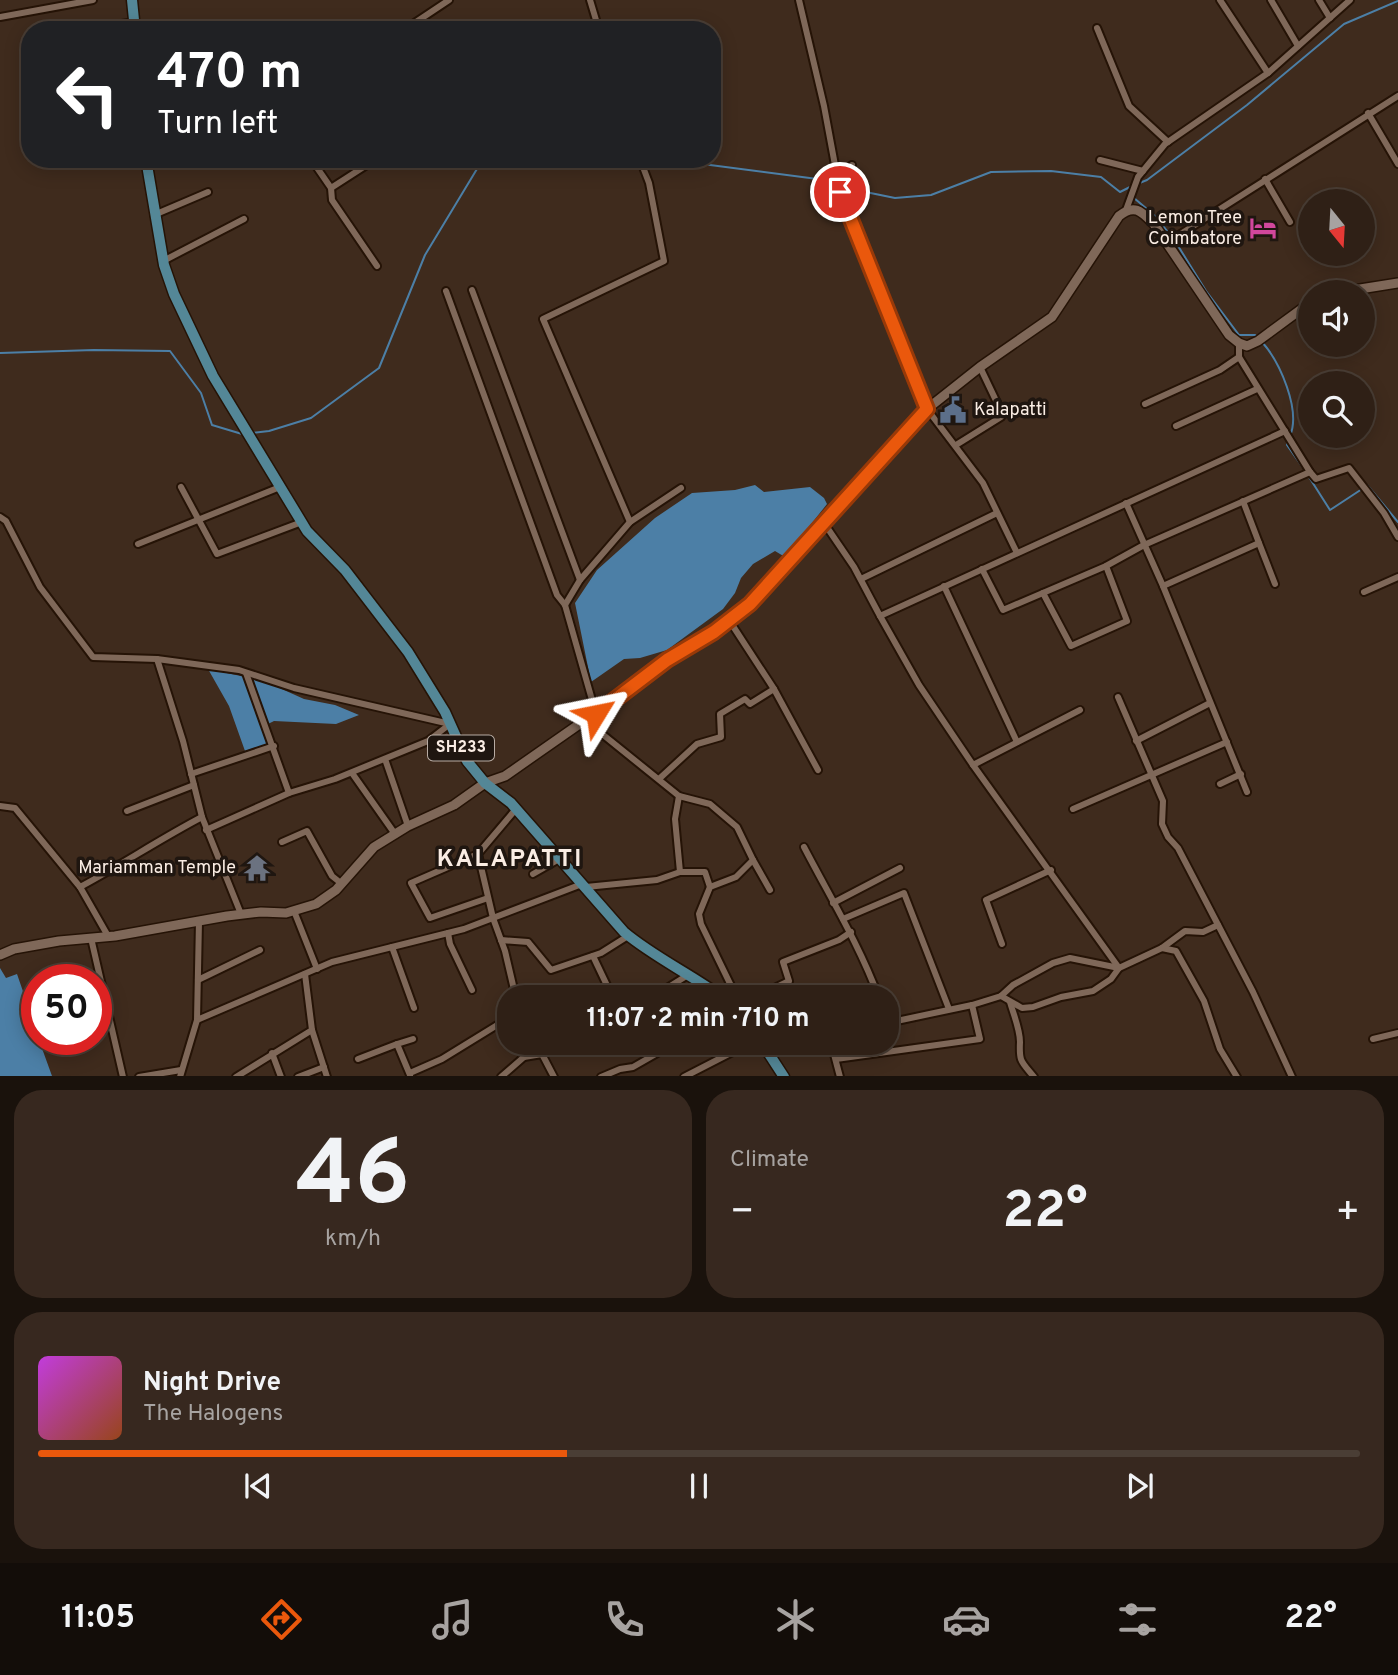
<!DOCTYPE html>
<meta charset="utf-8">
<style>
:root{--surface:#2f2016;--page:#37281f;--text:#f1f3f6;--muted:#a7a3a1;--line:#4a3e35;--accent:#ea580c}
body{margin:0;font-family:Overpass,sans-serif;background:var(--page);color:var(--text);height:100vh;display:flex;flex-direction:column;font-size:26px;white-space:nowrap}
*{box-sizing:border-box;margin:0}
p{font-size:23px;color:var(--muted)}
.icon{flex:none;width:38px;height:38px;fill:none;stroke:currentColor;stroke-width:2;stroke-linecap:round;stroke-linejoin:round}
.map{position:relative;height:1076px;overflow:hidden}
.side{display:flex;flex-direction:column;gap:14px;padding:14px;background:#1a120c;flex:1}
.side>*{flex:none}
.hud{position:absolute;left:21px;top:21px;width:700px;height:147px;border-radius:28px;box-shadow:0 4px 18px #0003,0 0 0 2px var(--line);background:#202124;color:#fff;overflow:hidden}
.needle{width:46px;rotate:162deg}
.tools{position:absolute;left:1298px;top:189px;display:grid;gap:14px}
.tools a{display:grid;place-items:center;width:77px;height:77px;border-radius:50%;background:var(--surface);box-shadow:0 4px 18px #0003,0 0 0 2px var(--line);font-size:35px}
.speed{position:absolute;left:21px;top:964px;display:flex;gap:14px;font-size:35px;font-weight:700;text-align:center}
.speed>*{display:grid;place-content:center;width:91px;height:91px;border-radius:50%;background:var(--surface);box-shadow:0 4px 18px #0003,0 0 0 2px var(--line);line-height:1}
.speed .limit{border:10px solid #d22;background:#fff;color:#111}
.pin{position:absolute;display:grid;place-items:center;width:60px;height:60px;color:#fff;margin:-30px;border:4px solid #fff;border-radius:50%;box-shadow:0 2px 7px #0007}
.me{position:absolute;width:77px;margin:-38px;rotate:55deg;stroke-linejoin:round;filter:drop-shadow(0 0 5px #0008)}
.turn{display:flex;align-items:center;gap:24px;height:147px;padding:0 21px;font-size:32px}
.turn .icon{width:91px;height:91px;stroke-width:2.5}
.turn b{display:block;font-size:49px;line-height:60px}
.big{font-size:52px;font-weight:700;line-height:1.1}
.side .tile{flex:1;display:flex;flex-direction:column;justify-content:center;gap:10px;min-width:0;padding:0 24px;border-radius:28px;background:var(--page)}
.side .dial{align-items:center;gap:0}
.dial b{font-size:91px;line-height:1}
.song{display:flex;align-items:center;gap:21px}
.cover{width:84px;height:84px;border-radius:10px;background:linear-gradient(135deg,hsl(290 70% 55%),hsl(20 70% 35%))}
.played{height:7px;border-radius:4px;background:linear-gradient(90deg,var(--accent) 40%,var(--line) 40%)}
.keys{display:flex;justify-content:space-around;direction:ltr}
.heat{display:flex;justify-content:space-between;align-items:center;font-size:38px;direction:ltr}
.side .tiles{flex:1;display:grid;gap:14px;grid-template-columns:1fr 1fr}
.tile:last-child{grid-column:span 2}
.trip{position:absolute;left:497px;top:985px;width:402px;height:70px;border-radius:28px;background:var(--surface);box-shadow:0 4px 18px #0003,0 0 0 2px var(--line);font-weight:700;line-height:70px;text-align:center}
.tabs{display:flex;height:112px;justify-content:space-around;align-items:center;background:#130d09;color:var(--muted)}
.tabs .icon{width:49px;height:49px}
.tabs .current{color:var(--accent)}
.tabs b{font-size:32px;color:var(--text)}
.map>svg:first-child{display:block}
</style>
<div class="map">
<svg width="1398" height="1077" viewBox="0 0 1398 1077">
<rect width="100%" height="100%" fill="#3f2b1d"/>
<!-- water -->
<g fill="#4c7fa6">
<path d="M755,485L764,492L810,487L824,498L827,504L785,557L775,551L753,564L741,578L735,593L723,609L667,650L640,658L624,659L591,682L575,603L597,570L655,518L692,493L735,490Z"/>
<path d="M208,669L264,681L304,699L335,705L359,715L336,724L274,721L262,727L267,744L245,751L229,706Z"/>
<path d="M0,968L6,978L17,974L37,1032V1040H39L52,1076H0Z"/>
</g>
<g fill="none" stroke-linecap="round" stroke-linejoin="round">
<!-- stream -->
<g stroke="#4c7fa6" stroke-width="2">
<path d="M664,159L825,180L837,186"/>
<path d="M1137,184L1147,180L1247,105L1344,24L1398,1"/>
<path d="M846,188L895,198L931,195L991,172L1051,171L1101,177L1120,192L1132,186"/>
<path d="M1134,198L1154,215L1171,236"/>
<path d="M1175,241L1206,291L1239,335H1255L1258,338"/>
<path d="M1262,342C1280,362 1301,410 1290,436"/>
<path d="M0,353L94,350L170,351L201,393L212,425L242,434"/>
<path d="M251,433L269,431L311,418L379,368L425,255L483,159"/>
<path d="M1288,442L1287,445L1306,472"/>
<path d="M1309,477L1330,510L1362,489"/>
<path d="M1367,485L1398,522"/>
</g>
<defs>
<g id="street">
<path d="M590,0L599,30"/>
<path d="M799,0L824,106L840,192L879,293L927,409L983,483L1017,553"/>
<path d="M1220,0L1268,73"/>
<path d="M1271,0L1298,46"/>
<path d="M1319,0L1330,18"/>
<path d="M0,17L93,0"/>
<path d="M1097,28L1129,106L1168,142"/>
<path d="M82,30L135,22"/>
<path d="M404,30L449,0"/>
<path d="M1368,113L1398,164"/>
<path d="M28,131H30"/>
<path d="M311,159L331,188L332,200L377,266"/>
<path d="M1100,160L1143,171"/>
<path d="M1265,179L1290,222"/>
<path d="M331,188L376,159"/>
<path d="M840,192L852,165"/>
<path d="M1126,210L1138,177L1165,144L1268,73L1350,0"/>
<path d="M154,215L208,192"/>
<path d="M1168,242L1398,96"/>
<path d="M163,261L244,219"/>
<path d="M472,290L580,580"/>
<path d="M446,291L557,595L565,605L596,714"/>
<path d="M1239,343V357L1310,472L1316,479L1349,468L1384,513L1398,537"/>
<path d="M1145,404L1220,370L1239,357"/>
<path d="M1176,426L1257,389"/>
<path d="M956,445L1001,417L1000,409L980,367"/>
<path d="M181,487L217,554L302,522"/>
<path d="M1126,503L1163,586L1247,792"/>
<path d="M0,517L6,521L40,587L93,657L157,659L239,670L294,688L450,724"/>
<path d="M630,522L543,319L664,261L649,183L640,159"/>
<path d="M824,523L854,567L880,616L1285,431"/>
<path d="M1259,543L1275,584"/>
<path d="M138,544L280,487"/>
<path d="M982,569L1003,610L1106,566L1144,545L1310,472"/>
<path d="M861,579L997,513"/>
<path d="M944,586L1017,742"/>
<path d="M1163,586L1259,543L1243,501"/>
<path d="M1364,592L1398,577"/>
<path d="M1043,593L1071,646L1127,621L1106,566"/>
<path d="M565,605L580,580L630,522L681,488"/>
<path d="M880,616L919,685L973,765L1080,710"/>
<path d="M157,659L183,741L202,817L241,914"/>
<path d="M246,673L289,793"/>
<path d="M774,689L818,770"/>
<path d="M1118,697L1163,801L1162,824L1168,837L1178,848L1253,992L1292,1077"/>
<path d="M586,721L679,796L710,804L737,827L753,860L736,877L710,887L699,914L701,924L737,998"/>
<path d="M1136,741L1210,703"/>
<path d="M385,759L408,826"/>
<path d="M973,765L1119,968L1111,979L1093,991L1061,997L1033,1007L1022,1008L1001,996"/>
<path d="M352,773L395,834"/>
<path d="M191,774L274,746"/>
<path d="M659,779L697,744L721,737L720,714L745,699L750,704L774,689L729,620"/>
<path d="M1220,784L1241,774"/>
<path d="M679,796L675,819L680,872"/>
<path d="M0,806L15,808L80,887L108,936"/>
<path d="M516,809L478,854L493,918L505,951L516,998"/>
<path d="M1073,809L1227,742"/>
<path d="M127,811L194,785"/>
<path d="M206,830L289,793L335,779L428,741L450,724"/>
<path d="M282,842L307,831L332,876L342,884"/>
<path d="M804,847C830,897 859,944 879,998"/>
<path d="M478,854L411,883L430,918L488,898"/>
<path d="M753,860L770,890"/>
<path d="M533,874L561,858"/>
<path d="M80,887C121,865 160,839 202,817"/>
<path d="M586,887L657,880L680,872H705L710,887"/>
<path d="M833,903L900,868"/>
<path d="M294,911L317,969"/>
<path d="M843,919L904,893L949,1009"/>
<path d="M199,921L197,1020L332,962L464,929L582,884"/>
<path d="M448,933L450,944L472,990"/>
<path d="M91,938L123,1077"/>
<path d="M501,940L528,942L551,970L601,953L628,936"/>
<path d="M1002,944L986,900L1051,870"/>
<path d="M392,947L414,1008"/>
<path d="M1162,948L1176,951L1204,1001L1220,1049L1237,1077"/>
<path d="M593,956L613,998"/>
<path d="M198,980L260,950"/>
<path d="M651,998L688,975"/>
<path d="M754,998L789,981L783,962L839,940L851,932"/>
<path d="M1010,1002C1013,1013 1020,1029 1020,1042C1019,1062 1021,1061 1034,1077"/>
<path d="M887,1023L972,1005L1001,996L1013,985L1053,963L1070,958L1119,968L1162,948L1185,931L1203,932L1218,925"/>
<path d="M312,1030L327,1077"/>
<path d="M1373,1039L1398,1033"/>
<path d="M518,1043L524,1057L542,1054L554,1077"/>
<path d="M831,1043L840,1077"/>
<path d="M272,1053L281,1077"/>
<path d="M542,1054L563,1043"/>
<path d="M358,1059L397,1044"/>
<path d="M836,1059L980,1039L972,1005"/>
<path d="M410,1073L442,1059L507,1019"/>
<path d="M410,1075L397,1044L413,1039"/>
<path d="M139,1077L181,1070"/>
<path d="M180,1077L197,1020"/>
<path d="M236,1077L312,1030L305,974"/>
<path d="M298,1077L324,1067"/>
<path d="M501,1077L524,1057"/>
<path d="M601,1077L620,1069L633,1067L675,1043"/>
<path d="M684,1077L750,1043"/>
</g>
<g id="secondary">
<path d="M1341,292L1398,283"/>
<path d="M0,955L14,949L59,941L115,936L227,916L261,912L286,913L316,904L336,890L374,847L408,826L454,805L485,783L505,776L750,605L927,409L980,367L1052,317L1119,216C1135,203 1142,212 1154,224L1229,335L1239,343L1247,346L1258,341L1311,302"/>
</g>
<g id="primary">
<path d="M132,0L135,30"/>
<path d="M146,159L164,265L174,294L213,376L307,531L345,570L408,652L445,712L467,761L485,783L511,803L624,932C655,958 691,974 723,998"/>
<path d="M762,1043L784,1077"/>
</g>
</defs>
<!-- street casing -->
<use href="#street" stroke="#251306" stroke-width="10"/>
<!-- secondary casing -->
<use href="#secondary" stroke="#251306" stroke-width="12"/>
<!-- primary casing -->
<use href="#primary" stroke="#251306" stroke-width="13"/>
<!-- street -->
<use href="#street" stroke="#7f6859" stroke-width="6"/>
<!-- secondary -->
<use href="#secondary" stroke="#7f6859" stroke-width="9"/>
<!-- primary -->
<use href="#primary" stroke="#548797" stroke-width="10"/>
</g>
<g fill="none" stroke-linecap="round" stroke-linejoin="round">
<defs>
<path id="route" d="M596,714L667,660L714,632L750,604L927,409L840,192"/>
</defs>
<!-- route casing -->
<use href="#route" stroke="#983908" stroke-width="18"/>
<!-- route -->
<use href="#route" stroke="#ea580c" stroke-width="12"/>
</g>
<!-- icons -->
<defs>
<symbol id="hotel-bare" viewBox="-9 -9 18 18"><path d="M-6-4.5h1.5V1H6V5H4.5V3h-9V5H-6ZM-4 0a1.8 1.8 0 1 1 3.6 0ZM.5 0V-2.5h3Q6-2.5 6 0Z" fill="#d1479c" stroke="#1f1610" stroke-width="2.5" paint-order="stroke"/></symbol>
<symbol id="civic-bare" viewBox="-9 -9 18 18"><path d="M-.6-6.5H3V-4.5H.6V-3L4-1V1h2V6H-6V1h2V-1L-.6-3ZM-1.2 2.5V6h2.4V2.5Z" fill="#5c6f8a" stroke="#1f1610" stroke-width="2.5" paint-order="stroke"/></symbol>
<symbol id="temple-bare" viewBox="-9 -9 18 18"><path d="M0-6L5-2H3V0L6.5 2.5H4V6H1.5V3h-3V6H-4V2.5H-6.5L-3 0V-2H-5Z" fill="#6b7280" stroke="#1f1610" stroke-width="2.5" paint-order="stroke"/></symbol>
</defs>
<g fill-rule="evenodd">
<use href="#hotel-bare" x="1244" y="209" width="38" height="38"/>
<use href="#civic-bare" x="934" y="391" width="38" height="38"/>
<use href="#temple-bare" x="238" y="849" width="38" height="38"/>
</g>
<g text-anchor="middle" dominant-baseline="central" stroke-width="7" stroke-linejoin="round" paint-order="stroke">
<!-- shield labels -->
<rect fill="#1f1610" stroke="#b8aca4" stroke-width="2" x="428" y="735.5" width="66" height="25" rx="5"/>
<g font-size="16" font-weight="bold" fill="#faede4">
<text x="461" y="748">SH233</text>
</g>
<!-- poi labels -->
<g font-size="18" fill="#faede4" stroke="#1f1610" text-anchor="end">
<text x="1242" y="218">Lemon Tree<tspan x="1242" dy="21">Coimbatore</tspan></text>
<text x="974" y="410" text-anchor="start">Kalapatti</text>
<text x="236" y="868">Mariamman Temple</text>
</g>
<!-- district labels -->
<g font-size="24" font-weight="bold" letter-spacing="2" fill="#faede4" stroke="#1f1610">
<text x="510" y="860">KALAPATTI</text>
</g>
</g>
</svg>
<div class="tools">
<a><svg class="needle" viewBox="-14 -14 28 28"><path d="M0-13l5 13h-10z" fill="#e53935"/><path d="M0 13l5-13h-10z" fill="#a7a3a1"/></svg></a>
<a><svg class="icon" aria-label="sound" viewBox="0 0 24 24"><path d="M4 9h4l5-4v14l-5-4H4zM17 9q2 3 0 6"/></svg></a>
<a><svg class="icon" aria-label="search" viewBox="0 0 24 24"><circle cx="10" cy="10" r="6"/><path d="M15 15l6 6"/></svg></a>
</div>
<div class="speed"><div class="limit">50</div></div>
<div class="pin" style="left:840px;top:192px;background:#d93025"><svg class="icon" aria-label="arrive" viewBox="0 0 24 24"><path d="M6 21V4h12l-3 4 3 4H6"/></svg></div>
<svg class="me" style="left:596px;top:714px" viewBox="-20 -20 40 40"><path d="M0-17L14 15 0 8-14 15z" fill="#ea580c" stroke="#fff" stroke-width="4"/></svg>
<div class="trip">11:07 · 2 min · 710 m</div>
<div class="hud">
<div class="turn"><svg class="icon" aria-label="left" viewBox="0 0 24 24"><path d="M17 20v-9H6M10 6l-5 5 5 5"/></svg><div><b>470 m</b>Turn left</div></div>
</div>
</div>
<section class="side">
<div class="tiles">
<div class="tile dial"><b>46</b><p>km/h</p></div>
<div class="tile"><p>Climate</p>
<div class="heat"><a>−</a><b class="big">22°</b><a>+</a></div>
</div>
<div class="tile">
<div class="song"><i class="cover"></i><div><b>Night Drive</b><p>The Halogens</p></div></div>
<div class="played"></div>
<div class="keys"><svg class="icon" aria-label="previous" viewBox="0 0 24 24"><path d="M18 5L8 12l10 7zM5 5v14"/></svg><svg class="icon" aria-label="pause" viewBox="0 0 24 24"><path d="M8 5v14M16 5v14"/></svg><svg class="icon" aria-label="next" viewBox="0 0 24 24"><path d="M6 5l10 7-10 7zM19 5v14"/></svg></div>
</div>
</div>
</section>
<nav class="tabs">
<b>11:05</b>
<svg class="icon current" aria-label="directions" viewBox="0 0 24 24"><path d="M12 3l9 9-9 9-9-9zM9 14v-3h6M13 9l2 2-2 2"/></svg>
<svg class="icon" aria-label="music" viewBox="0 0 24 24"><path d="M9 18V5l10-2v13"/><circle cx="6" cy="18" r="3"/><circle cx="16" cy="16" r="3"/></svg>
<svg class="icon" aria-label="phone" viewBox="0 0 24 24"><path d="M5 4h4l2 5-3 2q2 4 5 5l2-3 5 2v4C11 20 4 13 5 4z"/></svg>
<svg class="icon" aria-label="climate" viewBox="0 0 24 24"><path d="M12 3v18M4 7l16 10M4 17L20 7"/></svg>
<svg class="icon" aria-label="car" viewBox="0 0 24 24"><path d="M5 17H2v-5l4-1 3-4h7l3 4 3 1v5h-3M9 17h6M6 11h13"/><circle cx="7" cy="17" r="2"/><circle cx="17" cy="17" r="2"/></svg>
<svg class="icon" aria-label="filters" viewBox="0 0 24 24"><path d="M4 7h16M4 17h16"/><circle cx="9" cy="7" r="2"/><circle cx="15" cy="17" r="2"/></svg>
<b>22°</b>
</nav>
